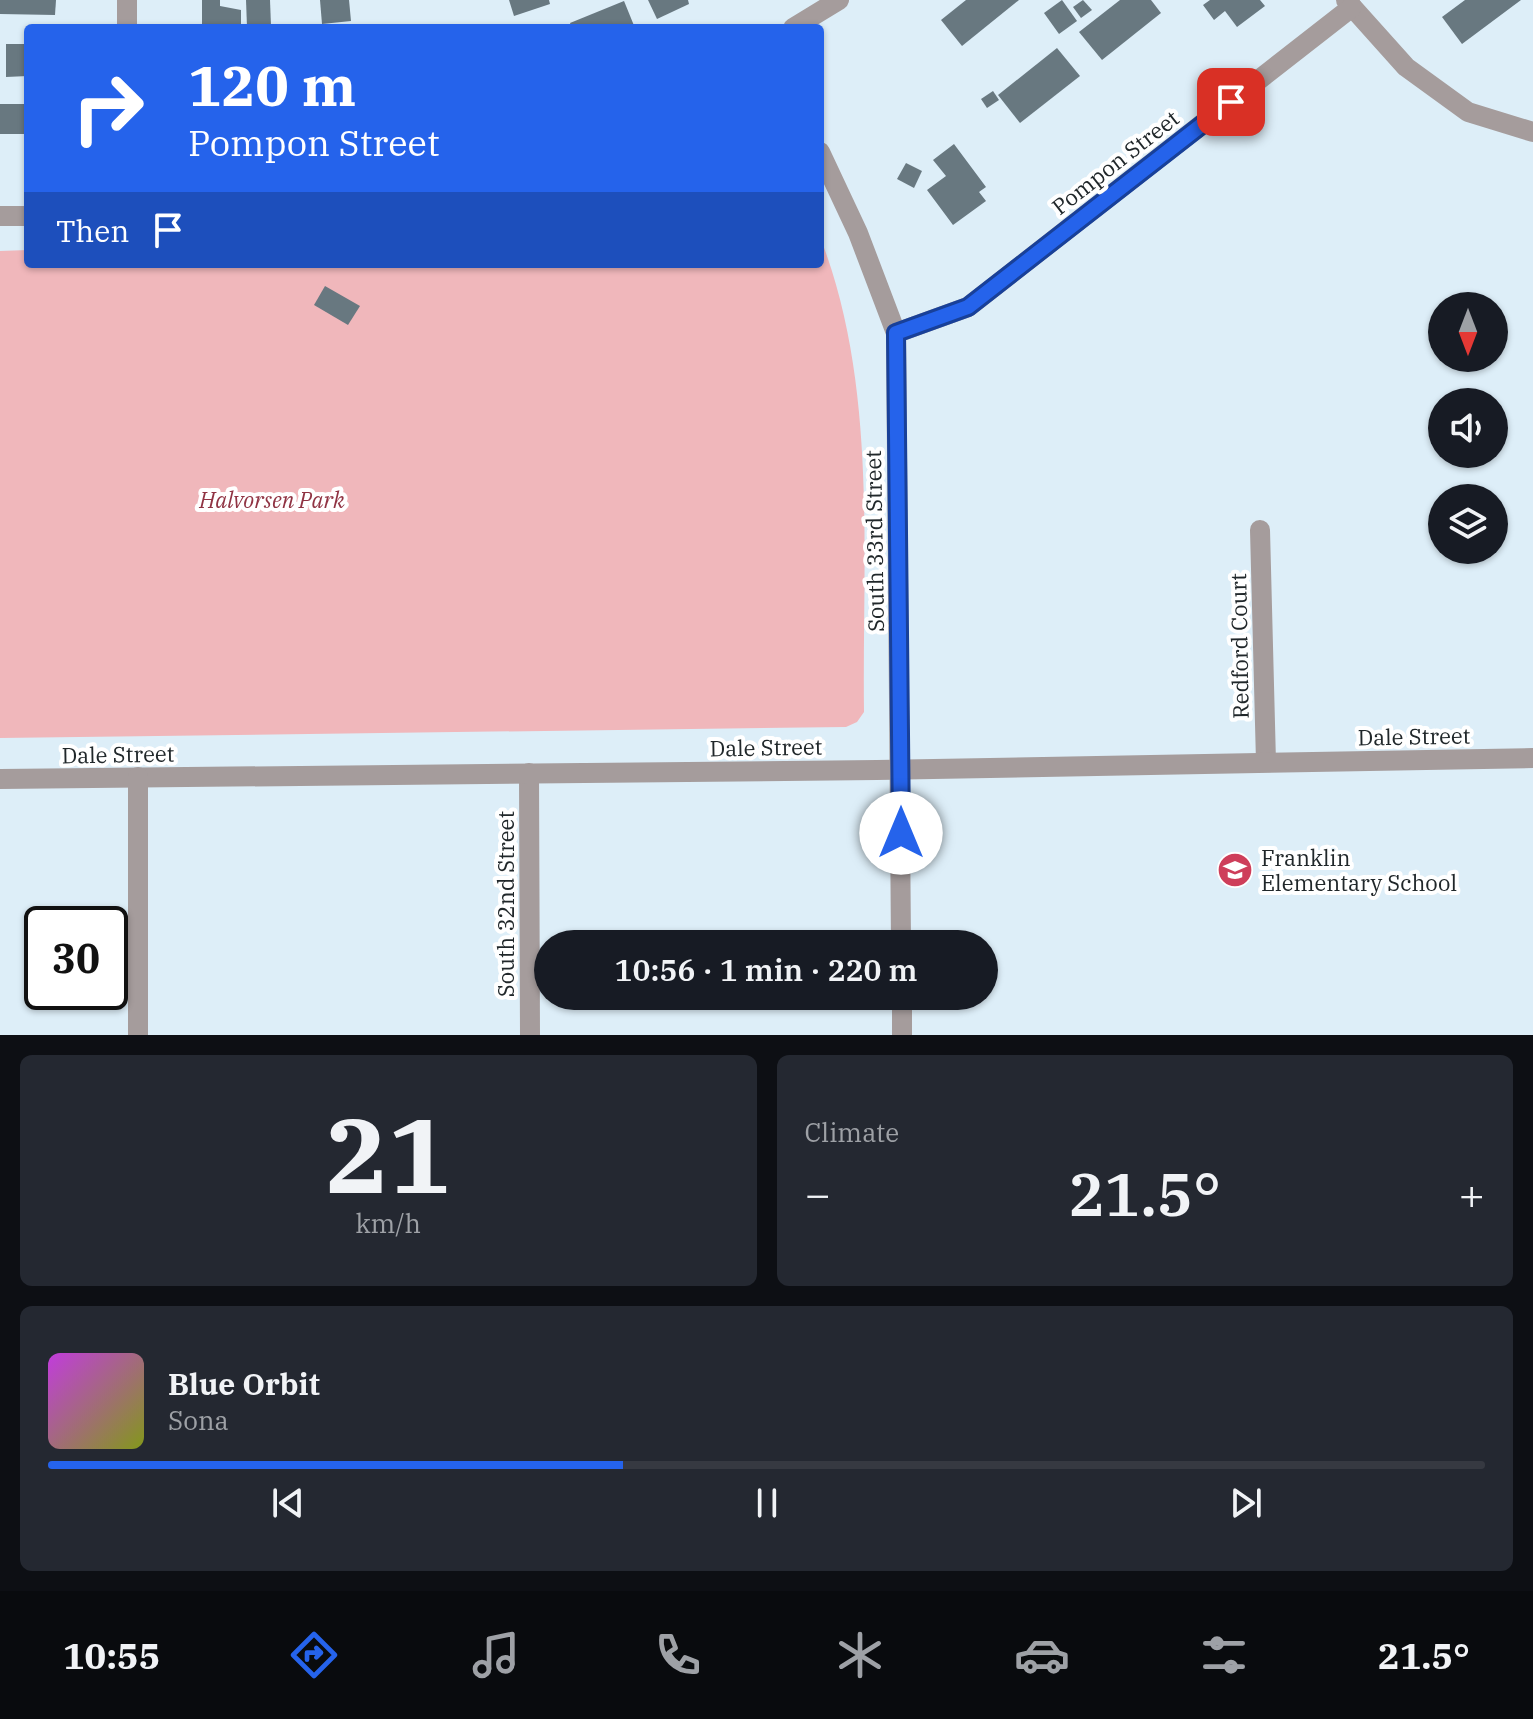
<!DOCTYPE html>
<meta charset="utf-8">
<style>
:root{--surface:#171b24;--page:#242831;--text:#f1f3f6;--muted:#9ea1a6;--line:#363941;--accent:#2563eb}
body{margin:0;font-family:"IBM Plex Serif",serif;background:var(--page);color:var(--text);height:100vh;display:flex;flex-direction:column;font-size:30px;white-space:nowrap}
*{box-sizing:border-box;margin:0}
p{font-size:26px;color:var(--muted)}
.icon{flex:none;width:44px;height:44px;fill:none;stroke:currentColor;stroke-width:2;stroke-linecap:round;stroke-linejoin:round}
.map{position:relative;height:1035px;overflow:hidden}
.details{display:flex;flex-direction:column;gap:20px;padding:20px;background:#0d0f14;flex:1}
.details>*{flex:none}
.banner{position:absolute;left:24px;top:24px;width:800px;height:244px;border-radius:8px;box-shadow:0 2px 6px #0004;background:#2563eb;color:#fff;overflow:hidden}
.needle{width:52px;rotate:180deg}
.buttons{position:absolute;left:1428px;top:292px;display:grid;gap:16px}
.buttons a{display:grid;place-items:center;width:80px;height:80px;border-radius:50%;background:var(--surface);box-shadow:0 2px 6px #0004;font-size:40px}
.speed{position:absolute;left:24px;top:906px;display:flex;gap:16px;font-size:40px;font-weight:700;text-align:center}
.speed>*{display:grid;place-content:center;width:104px;height:104px;border-radius:50%;background:var(--surface);box-shadow:0 2px 6px #0004;line-height:1}
.speed .limit{border:4px solid #111;border-radius:12px;background:#fff;color:#111}
.pin{position:absolute;display:grid;place-items:center;width:68px;height:68px;color:#fff;margin:-34px;border-radius:16px;box-shadow:0 4px 12px #0006}
.me{position:absolute;width:88px;margin:-44px;rotate:0deg;stroke-linejoin:round;filter:drop-shadow(0 0 6px #0008)}
.turn{display:flex;align-items:center;gap:28px;height:168px;padding:0 32px;font-size:36px}
.turn .icon{width:104px;height:104px;stroke-width:2.5}
.turn b{display:block;font-size:56px;line-height:68px}
.then{display:flex;align-items:center;height:76px;padding:0 32px;background:#0003;gap:16px;font-size:30px}
.big{font-size:60px;font-weight:600;line-height:1.1}
.details .widget{flex:1;display:flex;flex-direction:column;justify-content:center;gap:12px;min-width:0;padding:0 28px;border-radius:12px;background:var(--page)}
.details .dial{align-items:center;gap:0}
.dial b{font-size:104px;line-height:1}
.song{display:flex;align-items:center;gap:24px}
.cover{width:96px;height:96px;border-radius:12px;background:linear-gradient(135deg,hsl(290 70% 55%),hsl(70 70% 35%))}
.played{height:8px;border-radius:4px;background:linear-gradient(90deg,var(--accent) 40%,var(--line) 40%)}
.keys{display:flex;justify-content:space-around;direction:ltr}
.heat{display:flex;justify-content:space-between;align-items:center;font-size:44px;direction:ltr}
.details .tiles{flex:1;display:grid;gap:20px;grid-template-columns:1fr 1fr}
.widget:last-child{grid-column:span 2}
.trip{position:absolute;left:534px;top:930px;width:464px;height:80px;border-radius:40px;background:var(--surface);box-shadow:0 2px 6px #0004;font-weight:600;line-height:80px;text-align:center}
.tabs{display:flex;height:128px;justify-content:space-around;align-items:center;background:#090b0e;color:var(--muted)}
.tabs .icon{width:56px;height:56px}
.tabs .current{color:var(--accent)}
.tabs b{font-size:36px;color:var(--text)}
.map>svg:first-child{display:block}
</style>
<div class="map">
<svg width="1533" height="1035" viewBox="0 0 1533 1035">
<rect width="100%" height="100%" fill="#ddeef8"/>
<!-- green -->
<path fill="#f0b7bb" d="M820,237C878,385 862,555 864,712L857,722L846,727L0,738V251L28,250V264H820Z"/>
<!-- building -->
<g fill="#687880">
<path d="M0,0H56L55,15L0,14Z"/>
<path d="M202,0H220V6L241,10V24L202,28Z"/>
<path d="M246,0H270L271,26L247,27Z"/>
<path d="M320,0H349L351,21L322,24Z"/>
<path d="M509,0H549L550,4L514,16Z"/>
<path d="M648,0H688L689,4L657,19Z"/>
<path d="M966,0H1019L962,46L941,20Z"/>
<path d="M1062,0L1077,21L1059,34L1044,13Z"/>
<path d="M1083,0L1092,10L1081,18L1073,7Z"/>
<path d="M1120,0H1151L1161,13L1102,60L1079,32Z"/>
<path d="M1210,0H1260L1265,6L1237,27L1225,11L1214,20L1203,5Z"/>
<path d="M1465,0H1521L1462,44L1442,17Z"/>
<path d="M624,1L635,28H572L570,23Z"/>
<path d="M6,44H28V76L6,77Z"/>
<path d="M1057,48L1080,76L1020,123L998,95Z"/>
<path d="M993,91L999,100L987,108L981,99Z"/>
<rect x="0" y="104" width="28" height="30"/>
<path d="M954,144L986,187L979,192L986,201L953,225L927,190L946,176L933,160Z"/>
<path d="M906,163L922,171L914,188L897,179Z"/>
<path d="M325,286L360,306L348,325L314,305Z"/>
</g>
<g fill="none" stroke-linecap="round" stroke-linejoin="round">
<!-- minor -->
<g stroke="#a59c9c" stroke-width="20">
<path d="M1346,0L1406,67L1468,112L1533,132"/>
<path d="M127,28V0"/>
<path d="M793,28L839,0"/>
<path d="M820,152L858,233L896,333L901,944"/>
<path d="M0,216H28"/>
<path d="M896,333L968,307L1352,7"/>
<path d="M1260,530L1266,762"/>
<path d="M529,773L530,1035"/>
<path d="M0,779L877,770L1533,758"/>
<path d="M902,996V1035"/>
<path d="M138,1035V777"/>
</g>
</g>
<g fill="none" stroke-linecap="round" stroke-linejoin="round">
<defs>
<path id="route" d="M901,833L896,333L968,307L1231,102"/>
</defs>
<!-- route casing -->
<use href="#route" stroke="#184099" stroke-width="20"/>
<!-- route -->
<use href="#route" stroke="#2563eb" stroke-width="14"/>
</g>
<!-- icons -->
<defs>
<symbol id="school-disc" viewBox="-11 -11 22 22"><circle r="9.5" fill="#ce3e5a" stroke="#fff"/><path d="M0-5L7-2L0 1L-7-2ZM-4 1L0 2.5L4 1V4Q0 6-4 4Z" fill="#fff"/></symbol>
</defs>
<g fill-rule="evenodd">
<use href="#school-disc" x="1215" y="850" width="40" height="40"/>
</g>
<g text-anchor="middle" dominant-baseline="central" stroke-width="8" stroke-linejoin="round" paint-order="stroke">
<!-- street labels -->
<g font-size="22" fill="#20272a" stroke="#fff">
<text transform="translate(1115 162) rotate(-38)">Pompon Street</text>
<text transform="translate(874 541) rotate(-91)">South 33rd Street</text>
<text transform="translate(1239 646) rotate(-91)">Redford Court</text>
<text transform="translate(1414 736) rotate(-1)">Dale Street</text>
<text transform="translate(766 747) rotate(-1)">Dale Street</text>
<text transform="translate(118 754) rotate(-1)">Dale Street</text>
<text transform="translate(505 904) rotate(-90)">South 32nd Street</text>
</g>
<!-- park labels -->
<g font-size="22" font-style="italic" fill="#903343" stroke="#fff">
<text x="272" y="499">Halvorsen Park</text>
</g>
<!-- poi labels -->
<g font-size="22" fill="#20272a" stroke="#fff" text-anchor="start">
<text x="1261" y="857">Franklin<tspan x="1261" dy="25">Elementary School</tspan></text>
</g>
</g>
</svg>
<div class="buttons">
<a><svg class="needle" viewBox="-14 -14 28 28"><path d="M0-13l5 13h-10z" fill="#e53935"/><path d="M0 13l5-13h-10z" fill="#9ea1a6"/></svg></a>
<a><svg class="icon" aria-label="sound" viewBox="0 0 24 24"><path d="M4 9h4l5-4v14l-5-4H4zM17 9q2 3 0 6"/></svg></a>
<a><svg class="icon" aria-label="layers" viewBox="0 0 24 24"><path d="M12 4l9 5-9 5-9-5zM3 14l9 5 9-5"/></svg></a>
</div>
<div class="speed"><div class="limit">30</div></div>
<div class="pin" style="left:1231px;top:102px;background:#d93025"><svg class="icon" aria-label="arrive" viewBox="0 0 24 24"><path d="M6 21V4h12l-3 4 3 4H6"/></svg></div>
<svg class="me" style="left:901px;top:833px" viewBox="-20 -20 40 40"><circle r="19" fill="#fff"/><path d="M0-13L10 11 0 6-10 11z" fill="#2563eb"/></svg>
<div class="trip">10:56 · 1 min · 220 m</div>
<div class="banner">
<div class="turn"><svg class="icon" aria-label="right" viewBox="0 0 24 24"><path d="M7 20v-9h11M14 6l5 5-5 5"/></svg><div><b>120 m</b>Pompon Street</div></div>
<div class="then">Then<svg class="icon" aria-label="arrive" viewBox="0 0 24 24"><path d="M6 21V4h12l-3 4 3 4H6"/></svg></div>
</div>
</div>
<section class="details">
<div class="tiles">
<div class="widget dial"><b>21</b><p>km/h</p></div>
<div class="widget"><p>Climate</p>
<div class="heat"><a>−</a><b class="big">21.5°</b><a>+</a></div>
</div>
<div class="widget">
<div class="song"><i class="cover"></i><div><b>Blue Orbit</b><p>Sona</p></div></div>
<div class="played"></div>
<div class="keys"><svg class="icon" aria-label="previous" viewBox="0 0 24 24"><path d="M18 5L8 12l10 7zM5 5v14"/></svg><svg class="icon" aria-label="pause" viewBox="0 0 24 24"><path d="M8 5v14M16 5v14"/></svg><svg class="icon" aria-label="next" viewBox="0 0 24 24"><path d="M6 5l10 7-10 7zM19 5v14"/></svg></div>
</div>
</div>
</section>
<nav class="tabs">
<b>10:55</b>
<svg class="icon current" aria-label="directions" viewBox="0 0 24 24"><path d="M12 3l9 9-9 9-9-9zM9 14v-3h6M13 9l2 2-2 2"/></svg>
<svg class="icon" aria-label="music" viewBox="0 0 24 24"><path d="M9 18V5l10-2v13"/><circle cx="6" cy="18" r="3"/><circle cx="16" cy="16" r="3"/></svg>
<svg class="icon" aria-label="phone" viewBox="0 0 24 24"><path d="M5 4h4l2 5-3 2q2 4 5 5l2-3 5 2v4C11 20 4 13 5 4z"/></svg>
<svg class="icon" aria-label="climate" viewBox="0 0 24 24"><path d="M12 3v18M4 7l16 10M4 17L20 7"/></svg>
<svg class="icon" aria-label="car" viewBox="0 0 24 24"><path d="M5 17H2v-5l4-1 3-4h7l3 4 3 1v5h-3M9 17h6M6 11h13"/><circle cx="7" cy="17" r="2"/><circle cx="17" cy="17" r="2"/></svg>
<svg class="icon" aria-label="filters" viewBox="0 0 24 24"><path d="M4 7h16M4 17h16"/><circle cx="9" cy="7" r="2"/><circle cx="15" cy="17" r="2"/></svg>
<b>21.5°</b>
</nav>
